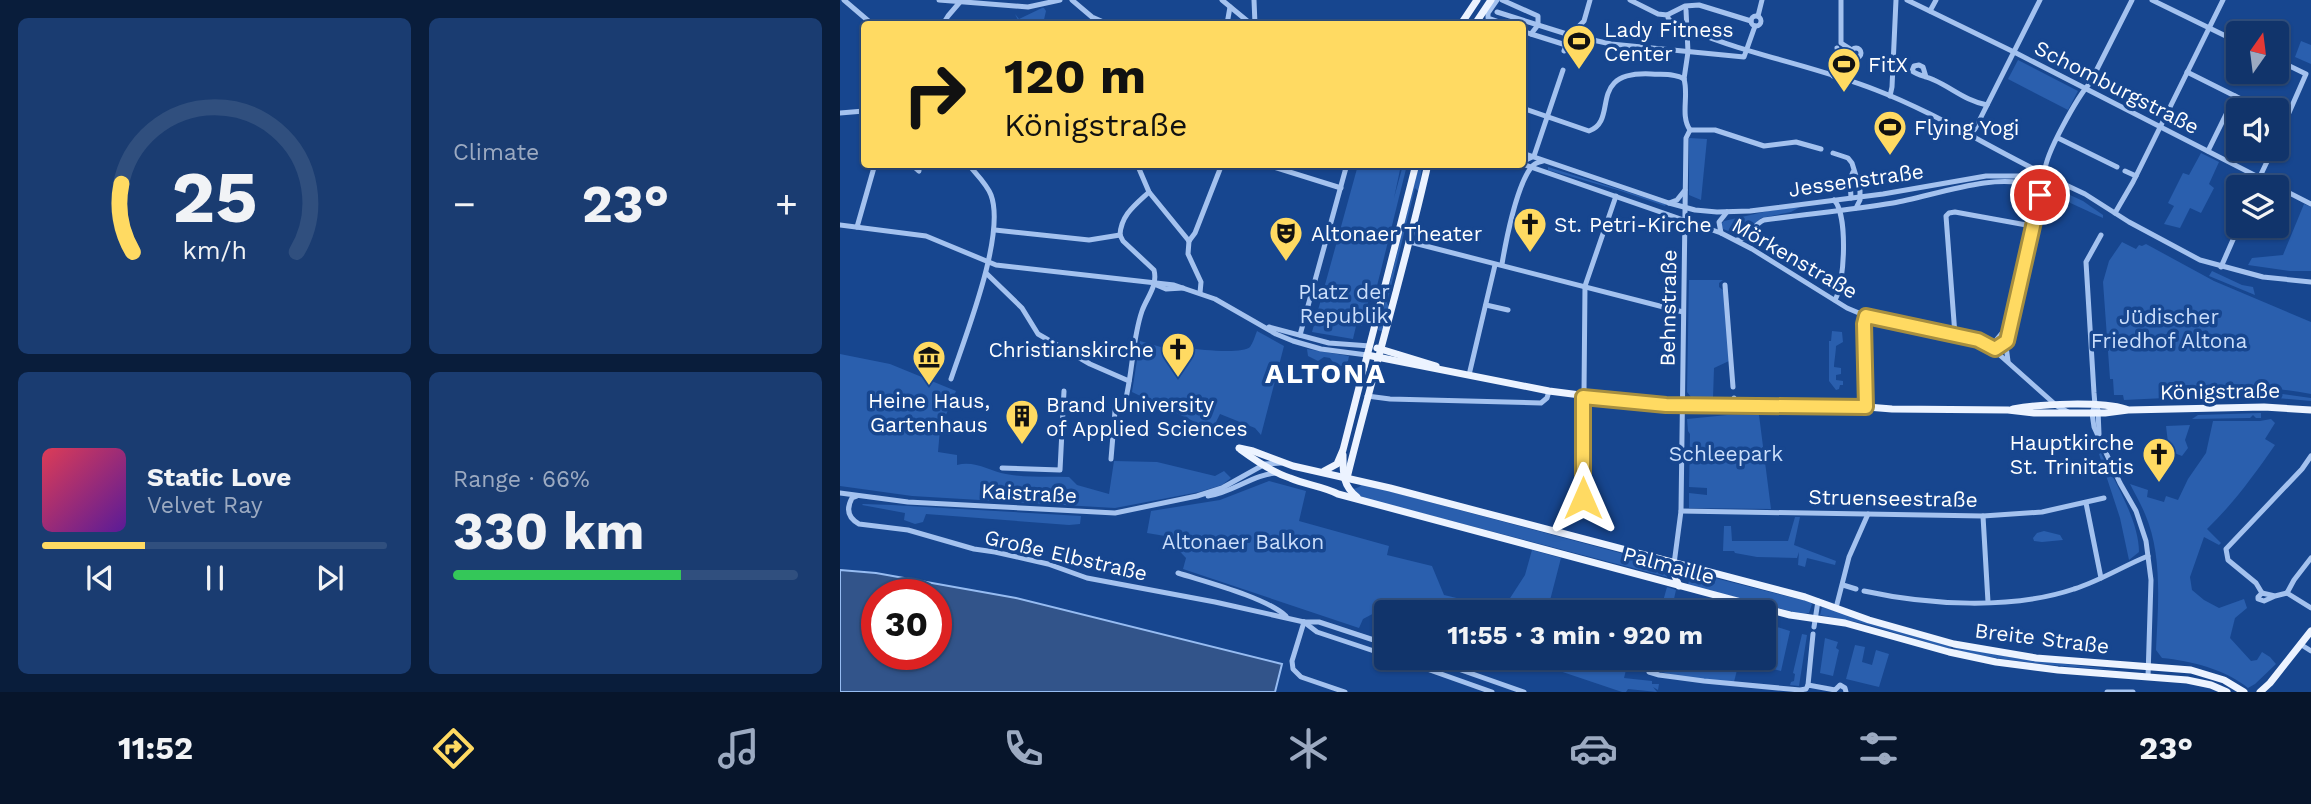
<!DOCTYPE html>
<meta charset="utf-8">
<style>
:root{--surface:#11346b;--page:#1a3c71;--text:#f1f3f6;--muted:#9caac1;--line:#304f7e;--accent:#ffda62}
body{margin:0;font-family:"Work Sans",sans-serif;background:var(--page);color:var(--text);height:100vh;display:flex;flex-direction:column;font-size:26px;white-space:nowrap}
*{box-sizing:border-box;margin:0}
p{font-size:23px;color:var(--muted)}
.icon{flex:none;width:38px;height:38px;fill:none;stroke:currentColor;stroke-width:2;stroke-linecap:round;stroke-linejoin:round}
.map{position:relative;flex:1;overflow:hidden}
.side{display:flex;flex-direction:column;gap:18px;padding:18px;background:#091d3b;width:840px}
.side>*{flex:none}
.guide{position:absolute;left:21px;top:21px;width:665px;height:147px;border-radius:7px;box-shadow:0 2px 5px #0004,0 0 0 2px var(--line);background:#ffda62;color:#111;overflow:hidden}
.needle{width:46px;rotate:14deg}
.fabs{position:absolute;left:1386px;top:21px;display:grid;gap:14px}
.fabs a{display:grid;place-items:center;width:63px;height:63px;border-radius:7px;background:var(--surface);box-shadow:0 2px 5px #0004,0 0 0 2px var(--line);font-size:35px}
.speed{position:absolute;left:21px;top:579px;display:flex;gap:14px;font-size:35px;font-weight:700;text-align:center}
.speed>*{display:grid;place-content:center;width:91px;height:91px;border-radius:50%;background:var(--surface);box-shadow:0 2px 5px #0004,0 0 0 2px var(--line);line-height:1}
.speed .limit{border:10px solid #d22;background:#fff;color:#111}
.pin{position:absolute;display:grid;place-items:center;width:60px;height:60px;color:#fff;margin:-30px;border:4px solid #fff;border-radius:50%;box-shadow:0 2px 7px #0007}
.me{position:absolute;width:77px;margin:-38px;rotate:0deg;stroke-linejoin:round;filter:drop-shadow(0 0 5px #0008)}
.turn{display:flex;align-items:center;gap:24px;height:147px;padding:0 28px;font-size:32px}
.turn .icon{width:91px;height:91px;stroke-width:2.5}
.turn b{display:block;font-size:49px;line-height:60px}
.big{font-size:52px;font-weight:700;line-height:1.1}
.side .widget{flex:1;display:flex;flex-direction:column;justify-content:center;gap:10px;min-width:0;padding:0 24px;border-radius:10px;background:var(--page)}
.side .dial{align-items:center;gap:0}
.dial svg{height:182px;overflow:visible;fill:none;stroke:var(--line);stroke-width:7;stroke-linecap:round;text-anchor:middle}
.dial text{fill:var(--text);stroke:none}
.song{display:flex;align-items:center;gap:21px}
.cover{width:84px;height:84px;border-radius:10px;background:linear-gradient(135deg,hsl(350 70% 55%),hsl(270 70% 35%))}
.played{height:7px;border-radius:4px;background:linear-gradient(90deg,var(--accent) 30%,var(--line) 30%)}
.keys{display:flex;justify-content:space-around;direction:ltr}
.heat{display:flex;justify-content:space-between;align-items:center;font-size:38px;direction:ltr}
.charge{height:10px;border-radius:5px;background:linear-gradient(90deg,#34c759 66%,var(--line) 0)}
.side .tiles{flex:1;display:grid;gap:18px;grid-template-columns:repeat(2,1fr)}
.trip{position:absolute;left:534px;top:600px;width:402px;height:70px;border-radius:7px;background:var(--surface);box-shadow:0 2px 5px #0004,0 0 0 2px var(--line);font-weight:700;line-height:70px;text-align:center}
.tab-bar{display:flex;height:112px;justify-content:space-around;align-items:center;background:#07152b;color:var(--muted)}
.tab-bar .icon{width:49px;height:49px}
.tab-bar .selected{color:var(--accent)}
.tab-bar b{font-size:32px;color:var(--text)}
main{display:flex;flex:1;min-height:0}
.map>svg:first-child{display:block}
</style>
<main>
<section class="side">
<div class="tiles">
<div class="widget dial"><svg viewBox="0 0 100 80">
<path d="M14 69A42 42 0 1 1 86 69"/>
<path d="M14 69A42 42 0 0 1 9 39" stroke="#ffda62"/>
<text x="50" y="56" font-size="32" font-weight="700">25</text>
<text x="50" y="72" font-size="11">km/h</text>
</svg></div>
<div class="widget"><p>Climate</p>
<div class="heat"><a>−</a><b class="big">23°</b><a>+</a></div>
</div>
<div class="widget">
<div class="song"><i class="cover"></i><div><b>Static Love</b><p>Velvet Ray</p></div></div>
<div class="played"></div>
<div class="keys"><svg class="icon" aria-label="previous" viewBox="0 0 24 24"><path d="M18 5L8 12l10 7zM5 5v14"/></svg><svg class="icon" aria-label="pause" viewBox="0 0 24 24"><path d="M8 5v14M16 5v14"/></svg><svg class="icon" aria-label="next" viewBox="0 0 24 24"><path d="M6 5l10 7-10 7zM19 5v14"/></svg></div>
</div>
<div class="widget"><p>Range · 66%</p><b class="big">330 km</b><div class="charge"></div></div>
</div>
</section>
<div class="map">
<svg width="1471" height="692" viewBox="0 0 1471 692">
<rect width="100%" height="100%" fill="#17468f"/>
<!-- green -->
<g fill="#2a5fae">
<path d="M202,8H204L206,11L203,24H180L175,14L179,19Z"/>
<path d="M1461,41L1471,45V64L1455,57Z"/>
<path d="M1178,60L1238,91L1228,110L1168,79Z"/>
<path d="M849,138L867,139L861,200L849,195Z"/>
<path d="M1361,153L1379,162L1369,184L1374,188L1361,213L1350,208L1340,228L1324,224L1334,206L1328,203L1343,173L1349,175Z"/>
<path d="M518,165H561L554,198L563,165H567L534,298H532L531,291L522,326H516L513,339L472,332Z"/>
<path d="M579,165H582L579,192L575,188L547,303L550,308L543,332L538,330Z"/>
<path d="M708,167L826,204L825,206L781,191L708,170Z"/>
<path d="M1217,189L1243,201L1263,215V218L1213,195Z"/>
<path d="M1464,204L1471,207V271H1450L1408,265L1412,258L1443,255Z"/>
<path d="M960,207L951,212L921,218L904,234H897L883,229L881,224L884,221L928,211Z"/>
<path d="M1282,242L1296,249L1299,245L1302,246L1306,244L1374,281L1471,322V394C1447,390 1424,386 1400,389C1388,391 1379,396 1367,396L1284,400L1283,395H1274L1273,379H1270L1263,282L1269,261Z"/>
<path d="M1372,271L1402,285L1413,287L1415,295L1369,276Z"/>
<path d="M849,280H883L879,283V287L884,291L889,361L874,368L873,398L851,397L847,392Z"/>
<path d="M417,331L444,346L421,435L415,428L380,414L372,430L292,392L300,341L345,354L349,348C360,350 404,354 410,347C413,343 415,336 417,331Z"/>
<path d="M992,331L1002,332L1003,342L996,346C996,351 994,363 994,367L1001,368V374L996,375V380L1003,381V385H1000L999,389L996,390L989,381V341H991Z"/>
<path d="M467,349L509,356L508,361L501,366L495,365L490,358L484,357L478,361L468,356Z"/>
<path d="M0,354L50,364L116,391L100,429L98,452L117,455V465C134,460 150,471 166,474C186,478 209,476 229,477L237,485L269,494L274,461L317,462L375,476L384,471L391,478L382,485L359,492L275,508L72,496L0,486Z"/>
<path d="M1427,392L1471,398V401L1426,397Z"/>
<path d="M1421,413V418H1416L1413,415L1410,418L1352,419L1358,415Z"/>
<path d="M887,415H919L931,509L849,508V493L867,495V488L849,487L850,434L848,431L847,419Z"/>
<path d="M1431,419L1435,423L1425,439L1435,445C1414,475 1394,503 1367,529L1381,543L1379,545L1364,537L1350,577L1352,590L1364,600L1379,608L1404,599L1407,608L1395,618L1390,638L1411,661L1417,660L1422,652L1430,657L1436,664L1415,684L1408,688C1385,669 1351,661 1322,658L1316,650C1318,606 1323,556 1305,514C1301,504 1295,494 1290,484L1308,490L1307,497L1324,502L1326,496L1338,500L1348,479L1366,453L1373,421H1420Z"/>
<path d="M1350,425L1345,440L1348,448L1342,456L1329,451L1326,426Z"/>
<path d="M1261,453C1274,481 1299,520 1299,552L1289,560L1280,518L1259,454Z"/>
<path d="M429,481L466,491L459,521L549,546L547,555L592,566L604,595L663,609L685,575L692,550L721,558L707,612H709H546L540,610L523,619L519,628L343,569L346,558L325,536L307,533L311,511L380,500Z"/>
<path d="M522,484L829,566L827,577L523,498L511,490L519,487Z"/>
<path d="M22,505L23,504L52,505L241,516L240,524L229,525L86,514L83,522L75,524L64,520L65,513Z"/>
<path d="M955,517H960L954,545L996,561L995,565L967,558L965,567L958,565L959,552L957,558L917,557L895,553L894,551H883L884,526H891L892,541H948Z"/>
<path d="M1204,531L1220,535L1223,540L1202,542L1194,541L1193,538L1197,533Z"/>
<path d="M851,572L970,602L972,604L969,613L962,614L848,585Z"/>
<path d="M827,587L836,590L831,612H820Z"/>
<path d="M982,607L1111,646L1110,649L1022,623L980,615Z"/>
<path d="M922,612L936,614L929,648L935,631L934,626L950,631L941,671L906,662L915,658L925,660L924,612Z"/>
<path d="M962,634L967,635L959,686L950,685L951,682L954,681L955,674L953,673Z"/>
<path d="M985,638L998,642L996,648L999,650L993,676L980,673Z"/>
<path d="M1015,645L1025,647L1022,662L1032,665L1036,650L1049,654L1039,687L1006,679Z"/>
<path d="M1116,647L1175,658L1285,671C1228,666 1171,663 1115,650Z"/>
<path d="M681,658H789L784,678L812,681V684H819L818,690L813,687L817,692L788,689L786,692H782Z"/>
<path d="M807,658H846L884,669L888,658H909L898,666L894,682L836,676L818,671Z"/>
</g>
<!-- water -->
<path fill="#32548a" stroke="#96bcf2" stroke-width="2" fill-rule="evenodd" d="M0,570L36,573L176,598L442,664L435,692H0ZM37,595H96V654H37Z"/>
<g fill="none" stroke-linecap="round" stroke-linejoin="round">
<!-- minor -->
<g stroke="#a4c2ef" stroke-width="5">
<path d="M4,0L32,24"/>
<path d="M99,0L188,7L220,0"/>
<path d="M232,0L252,17L268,24"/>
<path d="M382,0L411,24"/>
<path d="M414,0L415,24"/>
<path d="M657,0L648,13V18L665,24"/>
<path d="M662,0L698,16V25L691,34L682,31"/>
<path d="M790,0L818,14L827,15L829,20C894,53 968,63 1036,90C1091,111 1142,143 1194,169L1205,172L1213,179L1245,194L1289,222L1360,260L1423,277L1471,282"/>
<path d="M1001,0V43L1012,50"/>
<path d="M1067,0L1178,54L1471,204"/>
<path d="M1312,0L1398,42"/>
<path d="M1090,11L1096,0"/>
<path d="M657,12L730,35L771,44L904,57L915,26"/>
<path d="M827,15L845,6L859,5L911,21"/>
<path d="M918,16L922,0"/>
<circle cx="916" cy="21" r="5"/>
<path d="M103,24L108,16L120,2"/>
<path d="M387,24L390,7"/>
<path d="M691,34L726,45"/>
<circle cx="1016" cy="53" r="5"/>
<path d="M724,51L730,35L744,21L750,0"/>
<path d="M1437,60L1466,74L1437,140"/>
<path d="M1347,72L1423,110"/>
<path d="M993,76L999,57L997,48"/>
<path d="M1086,77L1083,67L1079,65L1074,66L1072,71C1079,76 1086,76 1094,80C1114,89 1124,100 1147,105"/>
<path d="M844,79L848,52L846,10"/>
<path d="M1050,96L1052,87L1056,0"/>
<path d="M682,108L749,131C780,120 745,71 811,74C822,75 835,73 844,79"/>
<path d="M0,113L24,111"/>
<path d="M850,130H875L924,146L956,142L981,149"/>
<path d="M1129,135L1135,129L1200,0"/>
<path d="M1218,138L1277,167"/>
<path d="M1368,151L1395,96"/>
<path d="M682,153L829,203L855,210L877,212L910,211L1043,194L1146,176H1191"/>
<path d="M993,153L1008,158L1012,163L1020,189V200L1016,208"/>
<path d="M682,162L694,156L723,70"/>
<path d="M71,164L79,171"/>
<path d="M297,164L309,192L349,241"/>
<path d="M424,164L501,188"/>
<path d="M682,164L881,233L912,249L1007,308L1026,316L1144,341L1217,406L1228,412"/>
<path d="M1285,171L1296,176"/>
<path d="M1205,172C1204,156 1238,96 1250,83L1292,0"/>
<path d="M1415,187L1433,149"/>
<path d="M1011,198L1010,179L1013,172"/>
<path d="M994,200C1008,214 1005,283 995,300"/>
<path d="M829,203L837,200L845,190"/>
<path d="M1275,213L1293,182L1383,0"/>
<path d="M0,225L86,236L156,265L334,285L375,299L436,334L453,341L481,349L527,355"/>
<path d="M1192,226L1193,188"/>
<path d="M17,227L35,164"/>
<path d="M155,230L249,240L280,235"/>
<path d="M881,233L879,222L887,212"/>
<path d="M280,235L283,241L314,270C318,286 307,297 302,311C292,340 293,372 285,402"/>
<path d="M280,235C281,215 295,205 309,192"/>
<path d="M1261,235L1246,262L1254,393L1255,405L1252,413L1254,427L1280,483L1296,511L1306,541L1311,580L1308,677"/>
<path d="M897,240C911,238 912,225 924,220C967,214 1010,210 1053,203C1090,197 1157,171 1191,186"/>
<path d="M349,241L355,233L382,164"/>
<path d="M349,241L348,254L361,282L360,293"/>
<path d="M570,242L843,312"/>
<path d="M662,264C666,240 676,189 690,169C693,164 697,162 703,161"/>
<path d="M1381,267L1399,226"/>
<path d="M146,273L182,308L198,334L250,364L289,381"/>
<path d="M314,284L326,289L343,288"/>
<path d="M885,285L893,387"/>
<path d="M646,305L668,310"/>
<path d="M429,327L489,343L530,346"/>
<path d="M460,335L507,164"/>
<path d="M1115,335L1106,216L1109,213L1115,212L1192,226"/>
<path d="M1155,349L1157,339L1167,327"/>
<path d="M1168,361L1166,346L1169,324L1199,198L1202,191L1209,185L1210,177"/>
<path d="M629,375L655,265"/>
<path d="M111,379C125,337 166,235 151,195C147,184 136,174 128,164"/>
<path d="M527,396L550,399L701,403L707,398L709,391"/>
<path d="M894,398V406"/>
<path d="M1026,407L1024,324L1026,316"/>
<path d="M1258,410L1259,434"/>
<path d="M271,459L276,399"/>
<path d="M162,468L220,470L224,391"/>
<path d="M0,493L68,502L275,513L357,496L382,488L425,464L441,463"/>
<path d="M743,494H753L754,501L751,503L744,501L743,498L745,286L776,196"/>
<path d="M17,496L12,498C6,509 8,518 19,524L68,530L134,549L155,552L208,564L247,578L375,602L464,622H479L546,644"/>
<path d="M368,496C392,493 415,473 438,473"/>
<path d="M1246,503L1261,578"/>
<path d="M841,511L1143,516L1202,512L1264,498"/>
<path d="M1143,516L1148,602"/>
<path d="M834,564L841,511L846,138L850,130C840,115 849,96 844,79"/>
<path d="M338,573C366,582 425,597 446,616"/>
<path d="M1003,585L1016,589"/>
<path d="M1024,591C1088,605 1172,610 1234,589C1260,581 1283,566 1308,556"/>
<path d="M1422,593L1416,583L1388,560L1386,549L1462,469L1471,456"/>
<path d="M1447,593L1454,580L1471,558"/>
<path d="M1447,593L1471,608"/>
<path d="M1435,596L1424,601L1418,599V597L1422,593L1435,596L1447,593"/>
<path d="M996,608L1009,557L1028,514"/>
<path d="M464,622L452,661L453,669L461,677L505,692"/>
<path d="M464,622L477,632L546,655"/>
<path d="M974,627L978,601"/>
<path d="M1460,644L1471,651"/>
<path d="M556,658L652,692"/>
<path d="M587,658L684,692"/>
<path d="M809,672L819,675L864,681L960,690L966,689L968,685L995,690L1000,685L1005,688L1006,692"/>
<path d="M968,685L973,634"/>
<path d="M1267,692H1293"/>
</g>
<!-- major -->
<g stroke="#ecf3ff" stroke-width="7">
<path d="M621,24L637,0"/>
<path d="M635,24L651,0"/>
<path d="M537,348L596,366"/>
<path d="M527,355L709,391L826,406H1015L1052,409L1168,410L1194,413H1265L1288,410L1424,407L1471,410"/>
<path d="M1173,409C1201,404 1259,401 1286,409"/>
<path d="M399,448L413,451L453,466L550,488L965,597L1029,620L1114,644L1196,658L1351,670L1384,680L1404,692"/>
<path d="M401,450C416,461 432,472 450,478C466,485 482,486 498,494L950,615L1005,623L1109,652L1156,662L1218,670L1347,680L1371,685L1387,692"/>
<path d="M503,455C503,472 502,485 517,497"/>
<path d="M484,471L497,464L503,450L576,164"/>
<path d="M507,478C533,373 564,270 588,164"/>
<path d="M834,564L835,576L839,586"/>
<path d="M1420,692L1430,683L1471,631"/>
</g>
</g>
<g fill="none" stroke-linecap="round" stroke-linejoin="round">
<defs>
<path id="route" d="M743,498V397L826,405L1026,407L1024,324L1026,316L1138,340L1155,349L1167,341L1200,195"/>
</defs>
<!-- route casing -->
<use href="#route" stroke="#a68e40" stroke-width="18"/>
<!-- route -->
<use href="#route" stroke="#ffda62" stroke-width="12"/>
</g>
<!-- icons -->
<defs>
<symbol id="stadium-pin" viewBox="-11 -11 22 30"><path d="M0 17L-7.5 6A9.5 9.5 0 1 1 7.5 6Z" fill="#ffda62" stroke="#17468f"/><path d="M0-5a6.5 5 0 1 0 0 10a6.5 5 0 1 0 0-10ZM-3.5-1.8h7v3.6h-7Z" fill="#111"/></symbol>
<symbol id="church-pin" viewBox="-11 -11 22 30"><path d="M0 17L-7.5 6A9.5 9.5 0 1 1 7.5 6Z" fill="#ffda62" stroke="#17468f"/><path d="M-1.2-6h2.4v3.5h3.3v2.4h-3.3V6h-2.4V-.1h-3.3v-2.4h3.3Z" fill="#111"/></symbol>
<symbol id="theatre-pin" viewBox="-11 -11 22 30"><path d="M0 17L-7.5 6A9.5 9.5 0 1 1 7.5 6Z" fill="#ffda62" stroke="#17468f"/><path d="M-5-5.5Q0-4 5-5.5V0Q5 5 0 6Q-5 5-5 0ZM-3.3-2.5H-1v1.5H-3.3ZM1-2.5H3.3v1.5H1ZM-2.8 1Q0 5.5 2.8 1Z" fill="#111"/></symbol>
<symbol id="museum-pin" viewBox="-11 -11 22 30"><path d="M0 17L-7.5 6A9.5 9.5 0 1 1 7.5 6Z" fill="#ffda62" stroke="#17468f"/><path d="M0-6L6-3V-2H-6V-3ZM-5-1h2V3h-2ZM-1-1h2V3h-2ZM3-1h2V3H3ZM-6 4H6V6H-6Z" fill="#111"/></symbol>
<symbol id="building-pin" viewBox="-11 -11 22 30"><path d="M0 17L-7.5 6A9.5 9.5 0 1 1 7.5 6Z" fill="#ffda62" stroke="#17468f"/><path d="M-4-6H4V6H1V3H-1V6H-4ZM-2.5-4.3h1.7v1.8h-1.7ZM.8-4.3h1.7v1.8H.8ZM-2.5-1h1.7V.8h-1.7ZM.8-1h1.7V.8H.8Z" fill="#111"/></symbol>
</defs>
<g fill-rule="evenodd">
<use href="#stadium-pin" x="720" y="22" width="38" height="52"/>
<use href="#stadium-pin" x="985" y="45" width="38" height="52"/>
<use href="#stadium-pin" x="1031" y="108" width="38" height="52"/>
<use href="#church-pin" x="671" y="205" width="38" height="52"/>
<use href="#theatre-pin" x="427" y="214" width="38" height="52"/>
<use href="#church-pin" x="319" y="330" width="38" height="52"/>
<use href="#museum-pin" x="70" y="338" width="38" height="52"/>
<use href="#building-pin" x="163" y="397" width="38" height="52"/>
<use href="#church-pin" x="1300" y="435" width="38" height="52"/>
</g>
<g text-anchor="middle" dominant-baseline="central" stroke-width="7" stroke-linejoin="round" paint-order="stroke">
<!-- poi labels -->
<g font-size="21" fill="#fff" stroke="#17468f" text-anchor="start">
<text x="764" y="29">Lady Fitness<tspan x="764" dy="24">Center</tspan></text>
<text x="1028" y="64">FitX</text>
<text x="1074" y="127">Flying Yogi</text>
<text x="714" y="224">St. Petri-Kirche</text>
<text x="471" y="233">Altonaer Theater</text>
<text x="314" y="349" text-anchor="end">Christianskirche</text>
<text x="89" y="400" text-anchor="middle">Heine Haus,<tspan x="89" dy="24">Gartenhaus</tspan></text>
<text x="206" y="404">Brand University<tspan x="206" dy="24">of Applied Sciences</tspan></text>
<text x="1294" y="442" text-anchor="end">Hauptkirche<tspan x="1294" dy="24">St. Trinitatis</tspan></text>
</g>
<!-- street labels -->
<g font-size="21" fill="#fff" stroke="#17468f">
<text transform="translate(1277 87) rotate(27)">Schomburgstraße</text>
<text transform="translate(1016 180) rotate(-8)">Jessenstraße</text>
<text transform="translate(955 258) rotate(30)">Mörkenstraße</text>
<text transform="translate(828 308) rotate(-89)">Behnstraße</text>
<text transform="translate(1380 391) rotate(-1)">Königstraße</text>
<text transform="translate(189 493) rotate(3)">Kaistraße</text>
<text transform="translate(1053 498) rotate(1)">Struenseestraße</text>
<text transform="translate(226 555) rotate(13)">Große Elbstraße</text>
<text transform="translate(829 565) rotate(15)">Palmaille</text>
<text transform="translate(1202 638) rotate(7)">Breite Straße</text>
</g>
<!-- park labels -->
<g font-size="21" fill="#cadefb" stroke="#17468f">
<text x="504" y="291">Platz der<tspan x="504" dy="24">Republik</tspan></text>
<text x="1329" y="316">Jüdischer<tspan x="1329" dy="24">Friedhof Altona</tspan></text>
<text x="886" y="453">Schleepark</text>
<text x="403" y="541">Altonaer Balkon</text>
</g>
<!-- district labels -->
<g font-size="28" font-weight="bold" letter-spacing="2" fill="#fff" stroke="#17468f">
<text x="486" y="373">ALTONA</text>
</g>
</g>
</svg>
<div class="fabs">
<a><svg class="needle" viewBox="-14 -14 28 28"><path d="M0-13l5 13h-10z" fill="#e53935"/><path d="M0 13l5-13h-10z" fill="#9caac1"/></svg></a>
<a><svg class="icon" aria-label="sound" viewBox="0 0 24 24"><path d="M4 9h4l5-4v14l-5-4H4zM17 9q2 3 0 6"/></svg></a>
<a><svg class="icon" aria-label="layers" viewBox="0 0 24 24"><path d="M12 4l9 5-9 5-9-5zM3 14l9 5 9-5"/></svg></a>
</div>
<div class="speed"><div class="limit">30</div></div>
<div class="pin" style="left:1200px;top:195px;background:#d93025"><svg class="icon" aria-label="arrive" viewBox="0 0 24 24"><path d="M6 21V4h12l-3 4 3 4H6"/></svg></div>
<svg class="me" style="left:743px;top:498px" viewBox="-20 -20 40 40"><path d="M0-17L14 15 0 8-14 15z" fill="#ffda62" stroke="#fff" stroke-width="4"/></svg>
<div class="trip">11:55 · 3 min · 920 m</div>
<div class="guide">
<div class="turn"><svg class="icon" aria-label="right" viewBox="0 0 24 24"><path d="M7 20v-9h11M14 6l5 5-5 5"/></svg><div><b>120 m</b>Königstraße</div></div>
</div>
</div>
</main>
<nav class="tab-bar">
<b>11:52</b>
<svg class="icon selected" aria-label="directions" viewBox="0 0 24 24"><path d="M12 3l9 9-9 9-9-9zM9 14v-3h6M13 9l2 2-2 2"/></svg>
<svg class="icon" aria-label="music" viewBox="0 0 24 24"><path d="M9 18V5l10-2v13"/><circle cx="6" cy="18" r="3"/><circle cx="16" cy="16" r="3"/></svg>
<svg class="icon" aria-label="phone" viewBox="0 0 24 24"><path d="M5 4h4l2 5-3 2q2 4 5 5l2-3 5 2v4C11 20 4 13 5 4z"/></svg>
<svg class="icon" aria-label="climate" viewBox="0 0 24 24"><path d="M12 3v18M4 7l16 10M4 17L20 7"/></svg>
<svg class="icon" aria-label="car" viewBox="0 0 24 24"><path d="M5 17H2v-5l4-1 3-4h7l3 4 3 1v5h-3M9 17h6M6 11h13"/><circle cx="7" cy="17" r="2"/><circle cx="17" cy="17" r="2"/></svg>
<svg class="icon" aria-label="filters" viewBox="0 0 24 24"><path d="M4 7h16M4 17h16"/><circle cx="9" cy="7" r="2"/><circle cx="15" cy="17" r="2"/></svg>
<b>23°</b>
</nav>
